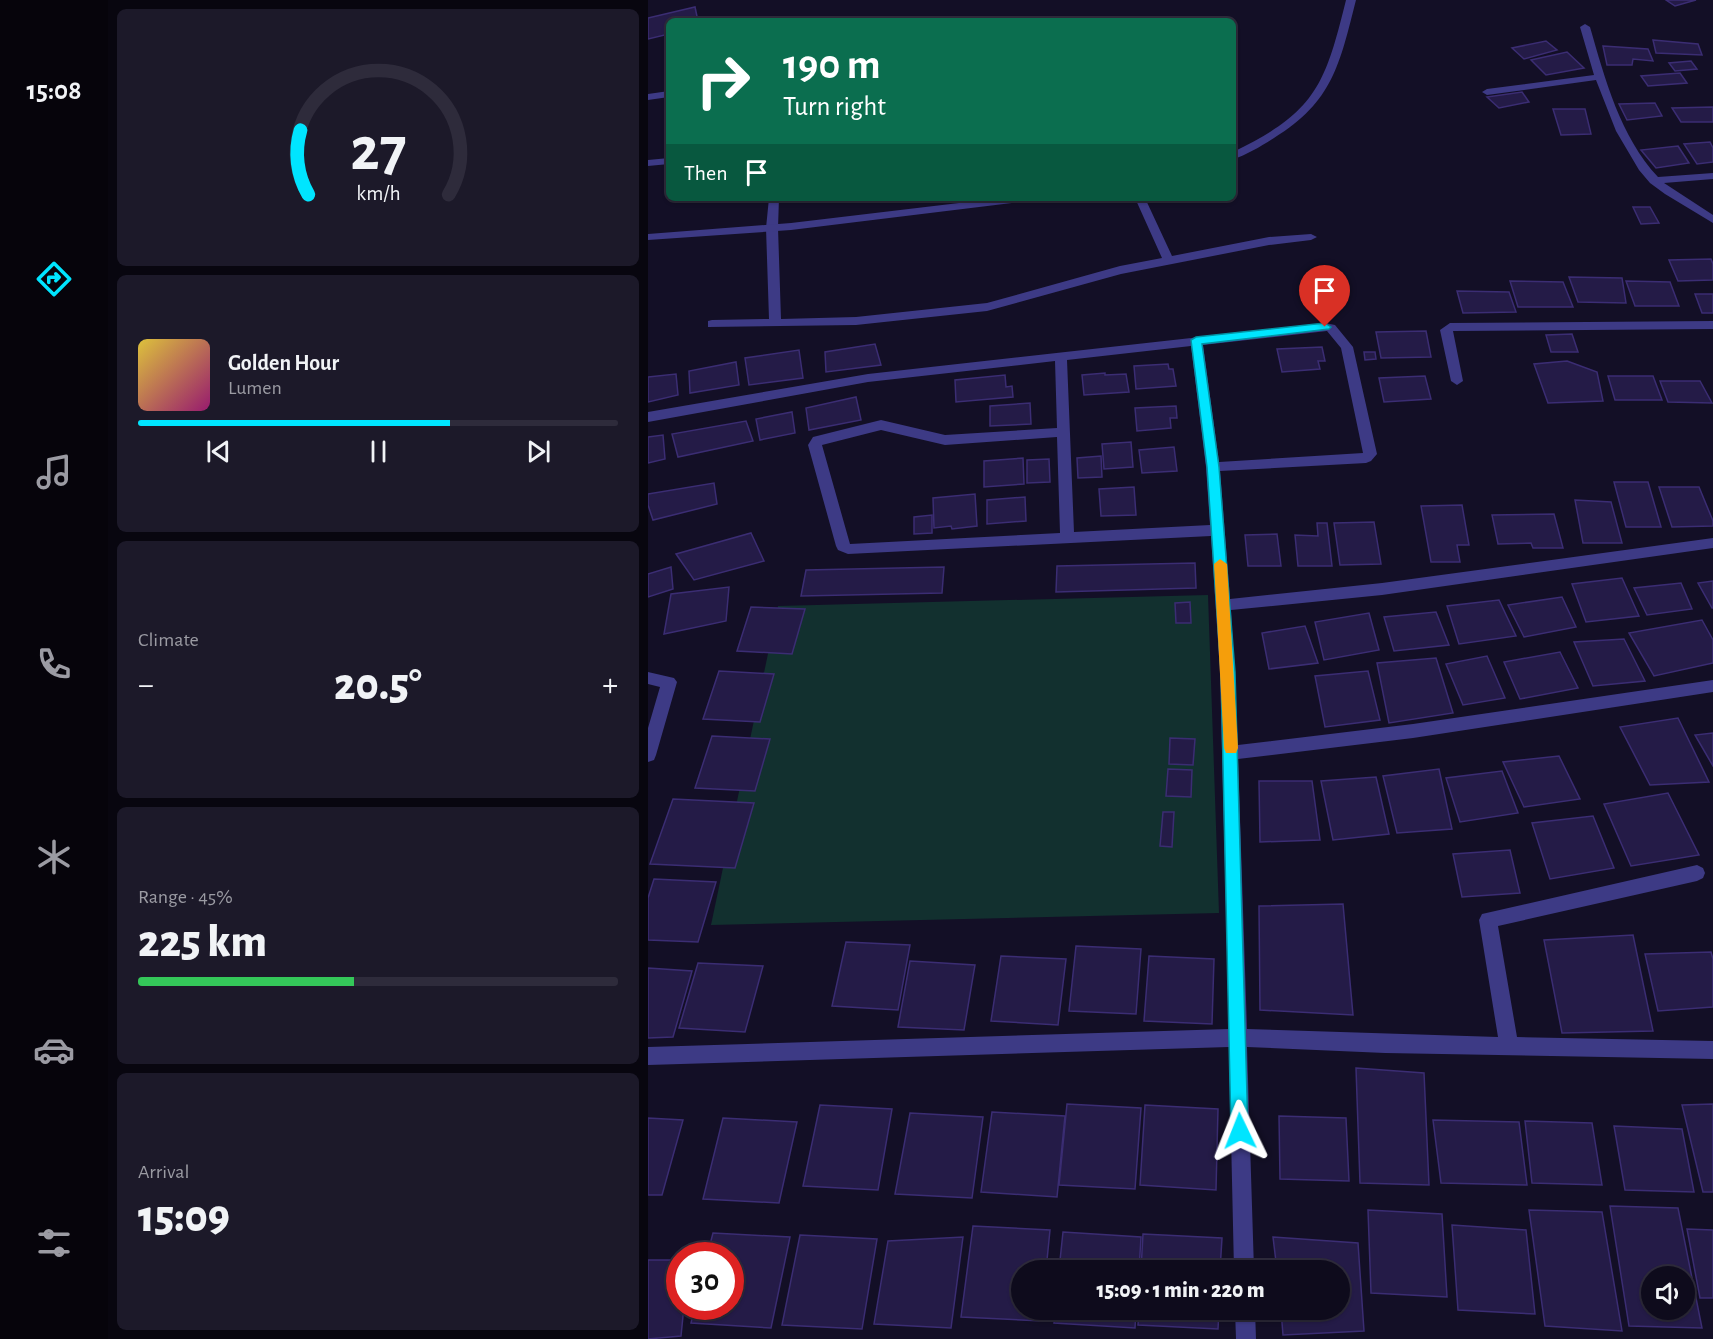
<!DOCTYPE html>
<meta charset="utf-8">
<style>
:root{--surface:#0e0b1c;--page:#1c1929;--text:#f1f3f6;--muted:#9b9ba3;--line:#2e2b3b;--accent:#00e5ff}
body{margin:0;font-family:"Alegreya Sans",sans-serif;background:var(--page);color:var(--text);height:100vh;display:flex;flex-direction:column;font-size:22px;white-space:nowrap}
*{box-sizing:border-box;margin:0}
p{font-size:20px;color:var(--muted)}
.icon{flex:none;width:33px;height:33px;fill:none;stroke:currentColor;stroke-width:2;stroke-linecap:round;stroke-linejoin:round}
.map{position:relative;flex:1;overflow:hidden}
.sheet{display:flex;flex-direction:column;gap:9px;padding:9px;background:#08060f;width:540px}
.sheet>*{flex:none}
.banner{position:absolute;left:18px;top:18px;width:570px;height:183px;border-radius:9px;box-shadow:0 2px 4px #0004,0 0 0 2px var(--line);background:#0b6e4f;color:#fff;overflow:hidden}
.buttons{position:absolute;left:993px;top:1266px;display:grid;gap:12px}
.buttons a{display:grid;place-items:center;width:54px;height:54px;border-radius:50%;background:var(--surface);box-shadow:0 2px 4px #0004,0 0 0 2px var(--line);font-size:30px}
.speed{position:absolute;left:18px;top:1242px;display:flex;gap:12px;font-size:30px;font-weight:700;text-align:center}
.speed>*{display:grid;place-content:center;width:78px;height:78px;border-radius:50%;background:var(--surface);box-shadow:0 2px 4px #0004,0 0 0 2px var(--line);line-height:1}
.speed .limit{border:9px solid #d22;background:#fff;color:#111}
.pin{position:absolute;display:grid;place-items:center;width:51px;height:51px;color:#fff;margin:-62px -26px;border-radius:50% 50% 50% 0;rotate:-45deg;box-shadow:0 0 6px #0007}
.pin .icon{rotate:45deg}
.me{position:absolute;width:66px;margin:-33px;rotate:358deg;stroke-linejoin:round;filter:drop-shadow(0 0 4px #0008)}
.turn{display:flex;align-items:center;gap:21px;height:126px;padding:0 18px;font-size:27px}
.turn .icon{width:78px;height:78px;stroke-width:2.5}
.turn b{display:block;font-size:42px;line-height:51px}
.then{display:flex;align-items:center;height:57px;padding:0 18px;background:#0003;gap:12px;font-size:22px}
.big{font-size:45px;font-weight:800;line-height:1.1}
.sheet .widget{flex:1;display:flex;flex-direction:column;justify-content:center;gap:9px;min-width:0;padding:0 21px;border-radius:9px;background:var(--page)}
.sheet .dial{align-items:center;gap:0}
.dial svg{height:156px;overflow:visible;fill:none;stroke:var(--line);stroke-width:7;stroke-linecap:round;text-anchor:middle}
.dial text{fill:var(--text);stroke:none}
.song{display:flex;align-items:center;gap:18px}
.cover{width:72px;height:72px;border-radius:9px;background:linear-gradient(135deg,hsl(50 70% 55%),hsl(320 70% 35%))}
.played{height:6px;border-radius:3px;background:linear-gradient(90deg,var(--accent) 65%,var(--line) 65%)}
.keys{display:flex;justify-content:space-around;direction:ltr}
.heat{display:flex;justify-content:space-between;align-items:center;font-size:33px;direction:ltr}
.charge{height:9px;border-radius:4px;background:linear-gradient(90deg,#34c759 45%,var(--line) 0)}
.trip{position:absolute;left:363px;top:1260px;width:339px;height:60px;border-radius:30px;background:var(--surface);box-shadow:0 2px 4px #0004,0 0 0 2px var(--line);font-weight:800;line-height:60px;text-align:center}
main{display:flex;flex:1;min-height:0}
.dock{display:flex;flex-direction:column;width:108px;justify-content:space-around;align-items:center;background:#06040b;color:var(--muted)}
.dock .icon{width:42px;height:42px}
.dock .current{color:var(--accent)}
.dock b{font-size:27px;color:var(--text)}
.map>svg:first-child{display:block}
</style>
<main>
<nav class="dock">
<b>15:08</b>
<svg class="icon current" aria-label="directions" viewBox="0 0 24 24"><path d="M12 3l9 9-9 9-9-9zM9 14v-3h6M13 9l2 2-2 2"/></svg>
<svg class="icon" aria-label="music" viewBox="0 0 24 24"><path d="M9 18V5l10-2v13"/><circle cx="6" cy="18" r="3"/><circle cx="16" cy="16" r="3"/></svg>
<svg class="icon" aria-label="phone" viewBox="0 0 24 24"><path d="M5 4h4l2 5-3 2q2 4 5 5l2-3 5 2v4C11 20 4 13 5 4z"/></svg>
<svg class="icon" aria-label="climate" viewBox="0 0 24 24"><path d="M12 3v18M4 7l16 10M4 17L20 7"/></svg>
<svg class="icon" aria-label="car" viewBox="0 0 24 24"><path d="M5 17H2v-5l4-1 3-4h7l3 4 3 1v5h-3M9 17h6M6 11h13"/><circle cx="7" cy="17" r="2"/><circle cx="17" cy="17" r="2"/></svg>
<svg class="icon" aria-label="filters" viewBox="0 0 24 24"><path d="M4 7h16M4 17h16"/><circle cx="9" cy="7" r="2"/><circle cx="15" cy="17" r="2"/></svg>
</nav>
<section class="sheet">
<div class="widget dial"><svg viewBox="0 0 100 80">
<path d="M14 69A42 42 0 1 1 86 69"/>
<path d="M14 69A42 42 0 0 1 10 36" stroke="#00e5ff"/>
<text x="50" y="56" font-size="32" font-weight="700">27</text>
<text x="50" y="72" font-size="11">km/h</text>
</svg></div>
<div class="widget">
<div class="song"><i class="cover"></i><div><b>Golden Hour</b><p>Lumen</p></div></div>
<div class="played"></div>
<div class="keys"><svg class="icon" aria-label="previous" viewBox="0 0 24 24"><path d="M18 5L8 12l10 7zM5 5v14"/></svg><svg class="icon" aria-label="pause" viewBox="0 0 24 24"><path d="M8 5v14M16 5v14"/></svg><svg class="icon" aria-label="next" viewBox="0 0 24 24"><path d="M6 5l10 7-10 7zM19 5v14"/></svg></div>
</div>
<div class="widget"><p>Climate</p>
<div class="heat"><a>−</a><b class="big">20.5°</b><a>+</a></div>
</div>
<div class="widget"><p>Range · 45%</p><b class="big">225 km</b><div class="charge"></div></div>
<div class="widget"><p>Arrival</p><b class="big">15:09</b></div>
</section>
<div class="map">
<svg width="1065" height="1339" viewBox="0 0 1065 1339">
<rect width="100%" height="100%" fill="#130f26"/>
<!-- green -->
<path fill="#12302f" d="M560,595L571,913L63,925L130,606Z"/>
<!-- building -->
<g fill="#241b47" stroke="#3b2d73" stroke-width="1.5" fill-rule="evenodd">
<path d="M1018,0H1048L1027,6Z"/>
<path d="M47,7L50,21H21V34L0,39V18Z"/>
<path d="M1005,40L1050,44L1054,55L1008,53Z"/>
<path d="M898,41L909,50L876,59L864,48Z"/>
<path d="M955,46L1000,49L1005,61L985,59L984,65H959Z"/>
<path d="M919,52L936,68L898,75L883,60Z"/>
<path d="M1043,61L1049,69L1027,71L1021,63Z"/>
<path d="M1032,73L1039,83L1000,86L993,76Z"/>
<path d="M874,92L881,102L851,108L839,97Z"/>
<path d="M1007,103L1014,116L979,120L971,104Z"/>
<path d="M1065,107V122H1033L1024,108Z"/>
<path d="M905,109H937L943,134L913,135Z"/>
<path d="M1062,142L1065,148V162L1049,164L1036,144Z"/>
<path d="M1030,146L1041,163L1008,168L993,150Z"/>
<path d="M985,207H1002L1011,223L993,224Z"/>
<path d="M1063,259L1065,264V280L1030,281L1021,260Z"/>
<path d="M921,277L974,278L978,303L930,302Z"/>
<path d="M862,281L915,282L925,307H870Z"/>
<path d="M978,281L1022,282L1031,306H987Z"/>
<path d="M809,291L861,292L868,312L815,313Z"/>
<path d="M1047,294H1065V313H1054Z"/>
<path d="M778,331L783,357L733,358L728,332Z"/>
<path d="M924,334L930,352H903L898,335Z"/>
<path d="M227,344L233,365L178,372L177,352Z"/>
<path d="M674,347L677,361H670L672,369L634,372L629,349Z"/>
<path d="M151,350L155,378L101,385L97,358Z"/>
<path d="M716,352H727L728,359L717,360Z"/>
<path d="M919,361L949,372L955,401L900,403L886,364Z"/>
<path d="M88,362L91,385L42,393L41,371Z"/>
<path d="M520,364L521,369H525L528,386L488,389L486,366Z"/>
<path d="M457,373V375L478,374L481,392L436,395L434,375Z"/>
<path d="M28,374L30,395L0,402V377Z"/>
<path d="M357,375L358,387L364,386L365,397L308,402L307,380Z"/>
<path d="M777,376L783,399L736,402L731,378Z"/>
<path d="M960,376H1005L1014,400H967Z"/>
<path d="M1012,381H1052L1064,403L1020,402Z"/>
<path d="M208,397L213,420L161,430L158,408Z"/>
<path d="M382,403L383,424L342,426V406Z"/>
<path d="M528,406L529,418H522L523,428L489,431L487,408Z"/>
<path d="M144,412L147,433L112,440L108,419Z"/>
<path d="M98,421L105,441L30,457L24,434Z"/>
<path d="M15,435L17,459L0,463V437Z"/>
<path d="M483,442L485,467L456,469L454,444Z"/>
<path d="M526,447L529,471L494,473L491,450Z"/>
<path d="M453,456L454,477L430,478L429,458Z"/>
<path d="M375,458L376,484L336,487V461Z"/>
<path d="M401,459L402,482L379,483V460Z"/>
<path d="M966,482H1000L1013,527H978Z"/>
<path d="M66,483L69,504L5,520L0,505V494Z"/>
<path d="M486,487L488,515L453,516L451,489Z"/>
<path d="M1011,487H1051L1065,521V526L1024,527Z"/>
<path d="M327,494L329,526L304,529L303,526L286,528L285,498Z"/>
<path d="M377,497L378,521L339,524V500Z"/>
<path d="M927,500L963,502L974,543H935Z"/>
<path d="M814,505L821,545H809L812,562H783L773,506Z"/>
<path d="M906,514L915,548H885L883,543L850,544L844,515Z"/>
<path d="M284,515V533L266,534V517Z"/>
<path d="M726,522L733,564L692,565L686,523Z"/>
<path d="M669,523H679L684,566H650L647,535L670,536Z"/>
<path d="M103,533L116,561L46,580L28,554Z"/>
<path d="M629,534L633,566H600L597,535Z"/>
<path d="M547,563L548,588L408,592L409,566Z"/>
<path d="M23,567L25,589L0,597V574Z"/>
<path d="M296,567L294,593L153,596L158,570Z"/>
<path d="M974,578L991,616L938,622L924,584Z"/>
<path d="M1065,581V608H1064L1050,583Z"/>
<path d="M1033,583L1044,609L999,615L986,588Z"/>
<path d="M81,587L78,621L16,634L23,594Z"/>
<path d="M914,597L928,627L876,637L860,605Z"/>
<path d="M851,600L868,636L811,644L799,606Z"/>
<path d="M542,602L543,623H528L527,603Z"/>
<path d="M103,607L157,609L144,654L89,651Z"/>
<path d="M788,612L801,645L746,651L736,617Z"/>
<path d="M721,613L731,650L676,660L667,622Z"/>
<path d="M1054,620L1065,640V663L1006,676L981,633Z"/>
<path d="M657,626L670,663L621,669L614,633Z"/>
<path d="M976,639L997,681L945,686L926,642Z"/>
<path d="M912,652L930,688L872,699L856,662Z"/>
<path d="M839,656L857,698L815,705L798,664Z"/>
<path d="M788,658L805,713L741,723L729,663Z"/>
<path d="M71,671L126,674L112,722L55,719Z"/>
<path d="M720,671L732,720L677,727L667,676Z"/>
<path d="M1030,718L1061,782L1002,785L972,727Z"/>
<path d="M1065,733V766L1047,735Z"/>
<path d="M64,736L122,739L107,791L47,788Z"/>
<path d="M522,738L547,739L545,765L521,764Z"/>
<path d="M911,756L932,799L876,807L855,762Z"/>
<path d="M520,769L544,770L543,797L518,796Z"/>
<path d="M791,769L804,829L749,833L735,776Z"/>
<path d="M854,771L870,813L812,822L798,778Z"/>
<path d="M728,777L741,834L685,840L673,781Z"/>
<path d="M611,781H664L672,840L612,842Z"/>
<path d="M1020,793L1051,855L983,866L956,804Z"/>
<path d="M25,799L106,803L87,868L2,864Z"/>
<path d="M515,812H526L524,847L512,846Z"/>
<path d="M945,816L966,868L902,879L884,823Z"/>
<path d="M862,850L872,893L814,897L805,854Z"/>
<path d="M6,879L68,882L50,942L0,940V898Z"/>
<path d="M695,904L705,1015L612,1010L611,906Z"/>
<path d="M985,935L1005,1031L914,1033L896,940Z"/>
<path d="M198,942L262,945L250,1010L184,1006Z"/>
<path d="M428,946L493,949L488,1014L421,1011Z"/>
<path d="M1063,952L1065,959V1007L1010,1011L997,954Z"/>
<path d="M353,956L418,959L410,1025L343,1021Z"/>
<path d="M501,956L566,959L564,1024L496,1021Z"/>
<path d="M262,961L327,965L316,1030L250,1027Z"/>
<path d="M50,963L115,966L97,1032L31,1028Z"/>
<path d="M0,968L44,971L25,1037L0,1038Z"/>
<path d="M708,1068L776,1073L781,1185L712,1183Z"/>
<path d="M419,1104L493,1108L487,1189L411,1185Z"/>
<path d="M1065,1104V1192H1055L1034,1105Z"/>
<path d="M172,1105L244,1109L230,1190L155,1186Z"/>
<path d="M497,1105L570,1109L568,1190L492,1185Z"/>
<path d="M344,1112L417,1116L409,1197L333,1192Z"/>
<path d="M262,1113L335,1117L324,1198L247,1194Z"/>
<path d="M631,1116L698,1118L701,1181L632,1179Z"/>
<path d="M0,1118L35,1120L14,1195H0Z"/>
<path d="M75,1118L149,1122L131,1203L55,1199Z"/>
<path d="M785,1120L871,1122L879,1185L793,1183Z"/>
<path d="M877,1121L944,1123L954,1185L884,1183Z"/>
<path d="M966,1126L1034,1129L1046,1192L977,1190Z"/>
<path d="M962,1206L1030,1208L1054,1328L981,1326ZM1004,1276H1036V1310H1004Z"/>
<path d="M720,1210L794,1214L799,1297L723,1293Z"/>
<path d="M881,1210L954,1212L974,1331L897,1326Z"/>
<path d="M804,1225L878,1230L887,1314L810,1310Z"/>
<path d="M325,1226L402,1230L398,1270H374V1310H394L393,1321L313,1317Z"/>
<path d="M1039,1229L1065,1230V1298H1052Z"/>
<path d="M415,1232L493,1237L491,1270H411Z"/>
<path d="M65,1233L142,1237L123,1328L43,1323L47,1306H82V1256H59Z"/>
<path d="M495,1234L574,1238L572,1270H493Z"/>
<path d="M152,1235L229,1239L214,1329L134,1325Z"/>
<path d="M315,1237L303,1328L226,1324L240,1241Z"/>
<path d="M625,1237L710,1243L716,1331L635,1335L633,1310H692V1270H629Z"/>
<path d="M0,1260H32V1306H36L33,1336L0,1339Z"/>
<path d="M408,1310H488L487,1328L406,1323Z"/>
<path d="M491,1310H571L570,1329L490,1325Z"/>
</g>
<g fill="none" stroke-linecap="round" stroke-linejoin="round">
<!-- minor -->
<g fill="#3d3a85" fill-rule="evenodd">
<path d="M937,24L942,27C957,79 972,136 1010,177L1065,173V179L1016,183L1065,215V223L1017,194L1002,183L991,170L968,131L948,80L839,95L834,92L839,89L946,75L932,27Z"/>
<path d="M21,91V97L0,100V94Z"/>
<path d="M21,158V164L0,166V160Z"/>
<path d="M121,198H131L130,228L133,319L208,317L339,303L472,266L514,258L487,198H497L524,256L621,237L663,234L669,237L663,240L621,245L473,274L339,311L208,325L60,327V321L64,320L121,319L118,228Z"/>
<path d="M1065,321V329L805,331L815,381L809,385L803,381L792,330L802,323Z"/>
<path d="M677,323L687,325L705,347L729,454L723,461L718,463L572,471L582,599L734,583L1065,538V548L734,595L583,610L590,745L765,724L1065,680V692L765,738L590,759L599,1029L850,1037L831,920L834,914L1049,865L1055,868L1057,873L1055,878L1049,881L850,926L869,1037L1065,1041V1059L737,1053L599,1047L606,1270H586L581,1047L0,1065V1047L581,1029L572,672L563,536L200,554L190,550L188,546L160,445L165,437L233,420L297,435L409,428L407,361L220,382L0,422V412L220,374ZM679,331L693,348L715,453L571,462L555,345ZM543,346L558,467L562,525L426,532L419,360ZM233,430L297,445L409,437L412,533L202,544L174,445Z"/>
<path d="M0,672L26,678L29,682L8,755L6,760L0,762V728L12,687L0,684Z"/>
<path d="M587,1310H607L608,1339H588Z"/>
</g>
<!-- tertiary -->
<g fill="#3d3a85" fill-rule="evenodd">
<path d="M698,0H708C692,63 685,102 626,138C613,146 599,155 585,159V152C668,112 677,85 698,0Z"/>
<path d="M353,198H385L380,201L143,230L0,240V234L143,223Z"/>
</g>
</g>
<!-- route -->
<path fill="#00e5ff" stroke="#0095a6" stroke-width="1.5" d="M677,323L683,327L681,329L554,344L571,467L587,672L600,1131L598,1137L592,1140L586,1137L583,1131L573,672L559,467L543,340L548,337Z"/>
<!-- slow -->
<path fill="#f59e0b" d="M572,559L579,564L590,748L588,753H578L576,748L566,564Z"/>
</svg>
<div class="buttons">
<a><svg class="icon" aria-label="sound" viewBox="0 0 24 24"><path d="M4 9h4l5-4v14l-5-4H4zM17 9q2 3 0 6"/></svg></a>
</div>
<div class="speed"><div class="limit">30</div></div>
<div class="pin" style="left:677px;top:327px;background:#d93025"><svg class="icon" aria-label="arrive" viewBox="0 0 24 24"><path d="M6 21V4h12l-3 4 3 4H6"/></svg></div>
<svg class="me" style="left:592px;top:1131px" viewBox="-20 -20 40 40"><path d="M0-17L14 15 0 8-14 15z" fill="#00e5ff" stroke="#fff" stroke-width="4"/></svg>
<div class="trip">15:09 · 1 min · 220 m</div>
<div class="banner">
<div class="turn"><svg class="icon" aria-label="right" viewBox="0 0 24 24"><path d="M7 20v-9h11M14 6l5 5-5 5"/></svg><div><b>190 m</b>Turn right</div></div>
<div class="then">Then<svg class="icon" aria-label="arrive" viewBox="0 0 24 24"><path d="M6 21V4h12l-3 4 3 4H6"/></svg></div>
</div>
</div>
</main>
